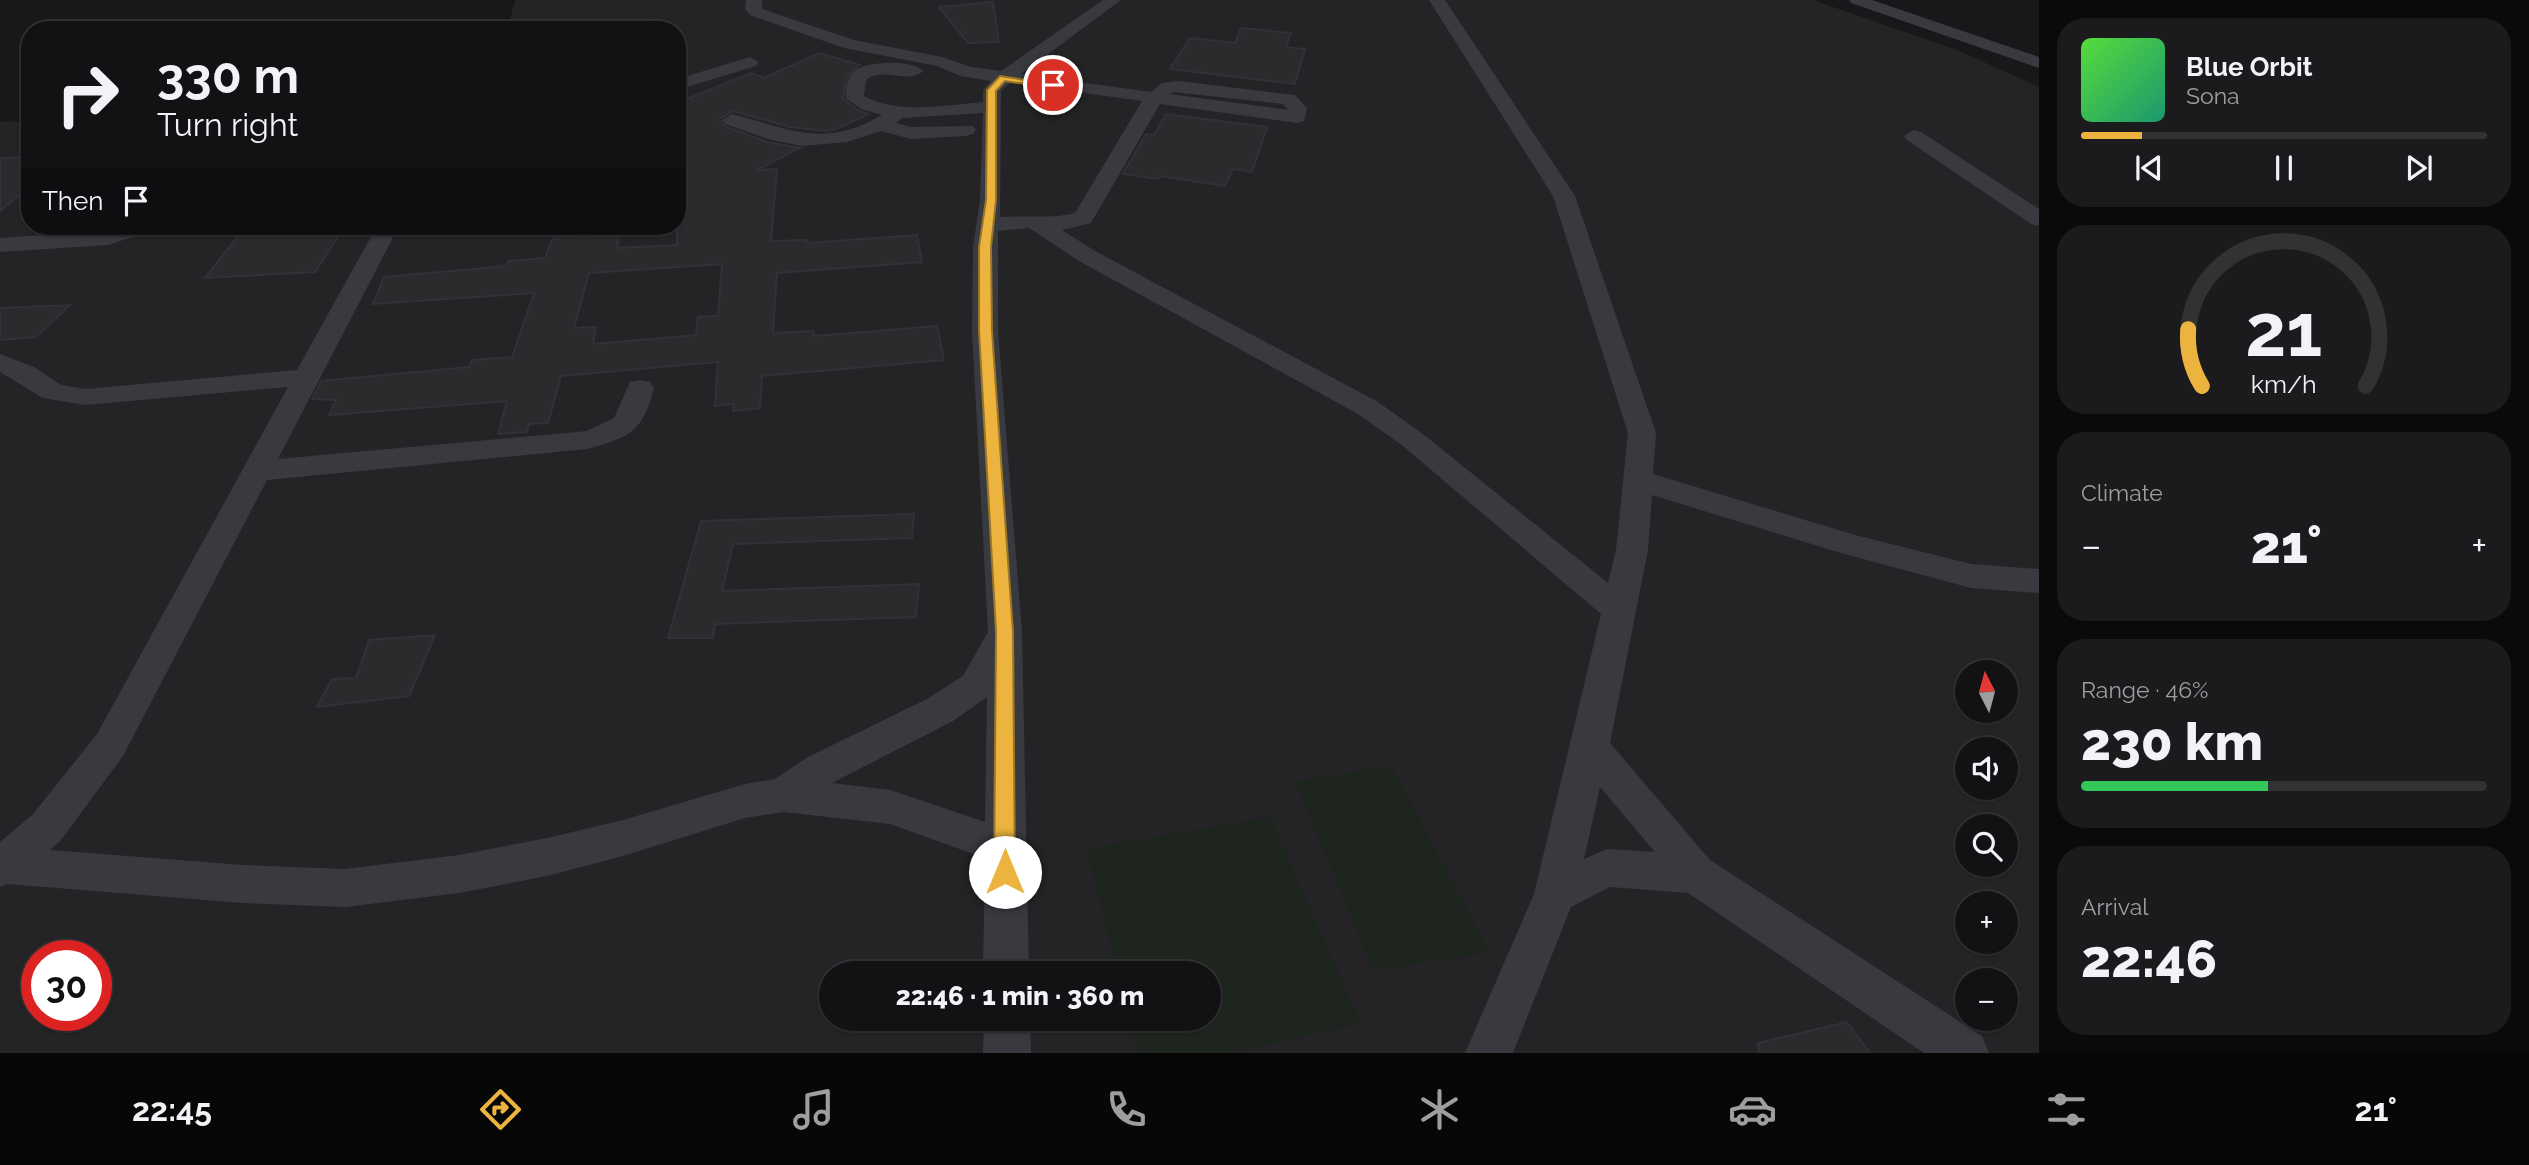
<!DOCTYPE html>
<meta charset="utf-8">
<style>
:root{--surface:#121214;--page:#1b1b1d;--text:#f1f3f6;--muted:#9c9ea0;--line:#313234;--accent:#ecb43e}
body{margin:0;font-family:Raleway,sans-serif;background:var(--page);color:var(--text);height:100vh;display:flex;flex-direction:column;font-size:26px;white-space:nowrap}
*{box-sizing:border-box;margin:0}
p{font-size:23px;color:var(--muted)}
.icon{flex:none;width:38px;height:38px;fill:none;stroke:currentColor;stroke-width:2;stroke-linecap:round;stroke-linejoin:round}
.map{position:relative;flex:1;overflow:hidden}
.panel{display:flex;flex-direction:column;gap:18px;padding:18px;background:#0a0a0b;width:490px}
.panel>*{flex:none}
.top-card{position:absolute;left:21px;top:21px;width:665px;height:214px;border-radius:28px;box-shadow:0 2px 5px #0004,0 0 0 2px var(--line);background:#121214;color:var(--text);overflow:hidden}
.needle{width:46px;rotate:354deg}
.tools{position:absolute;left:1955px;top:660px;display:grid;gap:14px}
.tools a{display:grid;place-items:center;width:63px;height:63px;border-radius:50%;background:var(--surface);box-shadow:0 2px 5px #0004,0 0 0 2px var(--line);font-size:35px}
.speed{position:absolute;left:21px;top:940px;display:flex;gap:14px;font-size:35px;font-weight:700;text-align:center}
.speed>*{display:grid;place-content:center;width:91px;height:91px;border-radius:50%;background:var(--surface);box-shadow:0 2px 5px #0004,0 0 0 2px var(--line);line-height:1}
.speed .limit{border:10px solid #d22;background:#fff;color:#111}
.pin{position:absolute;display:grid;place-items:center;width:60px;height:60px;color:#fff;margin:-30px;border:4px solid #fff;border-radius:50%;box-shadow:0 2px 7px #0007}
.me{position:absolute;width:77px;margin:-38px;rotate:0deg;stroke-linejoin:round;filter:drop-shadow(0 0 5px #0008)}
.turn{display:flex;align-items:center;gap:24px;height:147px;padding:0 21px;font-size:32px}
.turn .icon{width:91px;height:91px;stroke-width:2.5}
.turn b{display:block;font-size:49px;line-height:60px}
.then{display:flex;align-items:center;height:66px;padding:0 21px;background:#0003;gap:14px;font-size:26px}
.big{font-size:52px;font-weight:800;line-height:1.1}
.panel .tile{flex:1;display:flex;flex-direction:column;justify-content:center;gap:10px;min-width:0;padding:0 24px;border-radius:28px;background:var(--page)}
.panel .dial{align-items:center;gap:0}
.dial svg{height:182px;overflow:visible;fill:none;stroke:var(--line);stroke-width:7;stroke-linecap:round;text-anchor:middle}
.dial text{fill:var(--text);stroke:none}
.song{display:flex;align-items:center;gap:21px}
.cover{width:84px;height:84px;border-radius:10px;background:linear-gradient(135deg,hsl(110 70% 55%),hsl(160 70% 35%))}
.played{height:7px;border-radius:4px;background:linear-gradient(90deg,var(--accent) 15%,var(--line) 15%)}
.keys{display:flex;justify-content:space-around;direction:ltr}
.heat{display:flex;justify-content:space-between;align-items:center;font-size:38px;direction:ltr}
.charge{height:10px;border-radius:5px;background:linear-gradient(90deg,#34c759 46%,var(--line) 0)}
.trip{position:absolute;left:819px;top:961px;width:402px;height:70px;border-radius:35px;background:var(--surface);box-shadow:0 2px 5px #0004,0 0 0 2px var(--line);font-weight:800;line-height:70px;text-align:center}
.tabs{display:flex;height:112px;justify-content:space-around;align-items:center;background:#070708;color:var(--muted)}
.tabs .icon{width:49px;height:49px}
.tabs .on{color:var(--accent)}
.tabs b{font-size:32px;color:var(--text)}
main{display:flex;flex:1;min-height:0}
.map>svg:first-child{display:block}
</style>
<main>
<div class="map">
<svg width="2039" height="1053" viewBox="0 0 2039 1053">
<rect width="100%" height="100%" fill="#18181a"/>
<!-- built -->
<path fill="#242427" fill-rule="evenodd" d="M515,0H1813L1957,50L2039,87V1053H0V122L30,121V226H677V30H423L509,23ZM1967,672H2006V710H1967ZM1967,749H2006V788H1967ZM1967,826H2006V864H1967ZM1967,903H2006V942H1967ZM37,956H96V1015H37ZM831,973H1209V1018H831ZM1967,980H2006V1018H1967Z"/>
<!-- green -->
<g fill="#1e251f">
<path d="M1392,766L1490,953L1373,970L1295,782Z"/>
<path d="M1270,817L1361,1024L1227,1053H1139L1130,1019L1209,1018V973H1118L1086,849Z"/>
</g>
<!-- building -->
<g fill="#2b2b2e" stroke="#323236" stroke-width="2" fill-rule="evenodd">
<path d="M993,2L999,42L968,43L939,7Z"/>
<path d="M1241,28L1291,33L1286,47L1305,49L1295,84L1170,69L1190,38L1235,43Z"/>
<path d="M819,53L860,65L847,77L843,98L859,111L868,114L837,129L824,131L790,127L733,111L719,119L724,126L767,142L800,148L757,170L777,169L771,241L807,240V243L917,235L922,262L777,273L773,333L814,331V336L937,326L944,360L762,376L760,408L733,411L734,404L715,406L718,362L561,376L548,423L529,424L527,432L498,434L507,401L329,415L336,400L312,399L321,381L469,367L472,360L512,357L534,293L373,304L384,277L507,266L509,261L545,258L552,239H558L561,226H584L582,237L619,234L617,248L677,245V103L751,73L764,78ZM722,264L718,316L698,317L696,335L593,344L596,327L574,328L589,273Z"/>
<path d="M1166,114L1267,127L1252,172L1233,169L1225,186L1160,176L1158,179L1123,174L1146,134L1154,135Z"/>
<path d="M30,157V186L0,211V158Z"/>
<path d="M298,226H345L315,272L205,278L244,228Z"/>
<path d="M70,305L36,337L0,340V308Z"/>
<path d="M914,514L912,538L733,544L722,591L919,584L916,617L715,624L713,638H668L701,521Z"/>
<path d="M435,635L409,696L317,707L332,679L356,678L369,640Z"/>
<path d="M1847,1022L1870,1053H1759L1758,1043Z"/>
</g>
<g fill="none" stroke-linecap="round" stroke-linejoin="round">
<!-- minor -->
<g fill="#393a3f" fill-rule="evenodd">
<path d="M746,0H762V9L854,40L942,57L971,67L1001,71L1103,0H1121L1021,74L1151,92L1162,83L1178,81L1295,95L1307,108L1304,121L1297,123L1160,104L1091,223L1062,230L1095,251L1378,402L1423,434L1608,583L1616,550L1628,433L1553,196L1429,0H1445L1575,196L1656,433L1653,474L1855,535L1971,564L2039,569V593L1971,588L1841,553L1652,495L1648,550L1610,743L1710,860L1982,1036L1989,1053H1924L1688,893L1610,887L1571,907L1513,1053H1465L1534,894L1601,614L1403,446L1358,414L1079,261L1029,228L998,231V331L1022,632L1029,973H983L985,858L890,824L783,812L745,818L623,856L547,876L459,893L345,907L243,903L7,884L0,887V842L33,814L97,734L288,387L85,405L43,398L0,372V354L34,367L61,385L85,389L297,370L377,226H399L278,459L587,431L614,418L630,382L640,380L650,382L654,388C643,432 629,438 587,449L267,480L123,756L61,840L50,850L243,865L345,869L459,855L547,838L623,820L745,784L775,779L808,757L927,699L963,676L988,632L972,331L973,247L980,200L983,113L902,118L896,123L911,127L973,126L976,130L973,134L966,136L911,139L881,131L847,142L802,146L768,139L725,124L722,120L732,114C790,129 824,149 882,115L861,109L846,98C846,87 847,75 858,69C871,61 913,60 923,71C909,85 883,66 866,80L864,96C899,115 945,105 983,102V90L991,81L961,76L937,66L844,48L750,15L745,9ZM1010,83L1142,101L1075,213C1052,219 1024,215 1000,217L1001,91ZM1173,92L1283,104L1288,110L1170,94ZM987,697L985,822L890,790L832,783L953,721ZM1600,787L1654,851L1655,852L1607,849L1584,859Z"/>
<path d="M1849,0H1872L2039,57V68L1851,3Z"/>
<path d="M750,57L759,62L756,66L677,90V79Z"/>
<path d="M1914,130L1921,132L2039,209V226L2031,224L1907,140L1904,136Z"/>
<path d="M121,226H153L150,231L108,245L0,252V238L105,231Z"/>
<path d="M984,1018H1030L1031,1053H983Z"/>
</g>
</g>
<!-- route -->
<path fill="#ecb43e" stroke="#997528" stroke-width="2" d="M1000,76L1058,85L1053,88L1005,81L996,91V200L991,247L992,331L1013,632L1015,872L1012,879L1005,882L997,879L994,872L996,632L979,331V247L986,200L987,90Z"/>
</svg>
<div class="tools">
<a><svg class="needle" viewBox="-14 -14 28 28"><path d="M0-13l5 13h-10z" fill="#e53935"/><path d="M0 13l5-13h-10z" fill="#9c9ea0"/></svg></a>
<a><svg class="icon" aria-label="sound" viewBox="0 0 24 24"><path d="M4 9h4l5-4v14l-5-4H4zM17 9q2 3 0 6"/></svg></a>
<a><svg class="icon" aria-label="search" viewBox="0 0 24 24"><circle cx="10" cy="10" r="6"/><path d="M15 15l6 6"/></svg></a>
<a>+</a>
<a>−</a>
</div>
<div class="speed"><div class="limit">30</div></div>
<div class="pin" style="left:1053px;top:85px;background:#d93025"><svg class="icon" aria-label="arrive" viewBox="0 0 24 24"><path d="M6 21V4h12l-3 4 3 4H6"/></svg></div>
<svg class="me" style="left:1005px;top:872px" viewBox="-20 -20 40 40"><circle r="19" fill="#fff"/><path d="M0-13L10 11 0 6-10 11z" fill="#ecb43e"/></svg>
<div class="trip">22:46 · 1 min · 360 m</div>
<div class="top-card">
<div class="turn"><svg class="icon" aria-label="right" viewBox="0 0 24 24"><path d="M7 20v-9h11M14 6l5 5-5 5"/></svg><div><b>330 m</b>Turn right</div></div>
<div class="then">Then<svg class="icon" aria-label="arrive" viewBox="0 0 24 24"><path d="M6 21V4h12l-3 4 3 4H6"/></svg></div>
</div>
</div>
<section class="panel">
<div class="tile">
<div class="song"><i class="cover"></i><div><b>Blue Orbit</b><p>Sona</p></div></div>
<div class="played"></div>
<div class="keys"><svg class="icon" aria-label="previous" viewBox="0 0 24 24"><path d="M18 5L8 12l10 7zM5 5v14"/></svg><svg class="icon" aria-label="pause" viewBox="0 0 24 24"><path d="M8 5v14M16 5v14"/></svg><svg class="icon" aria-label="next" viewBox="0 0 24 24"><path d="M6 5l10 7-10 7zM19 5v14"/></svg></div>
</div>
<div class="tile dial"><svg viewBox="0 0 100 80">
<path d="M14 69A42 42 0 1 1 86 69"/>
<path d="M14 69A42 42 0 0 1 8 44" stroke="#ecb43e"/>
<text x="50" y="56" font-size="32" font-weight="700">21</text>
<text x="50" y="72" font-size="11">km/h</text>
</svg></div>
<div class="tile"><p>Climate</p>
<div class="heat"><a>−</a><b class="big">21°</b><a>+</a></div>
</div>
<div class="tile"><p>Range · 46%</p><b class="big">230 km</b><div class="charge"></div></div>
<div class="tile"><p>Arrival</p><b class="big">22:46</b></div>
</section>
</main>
<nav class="tabs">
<b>22:45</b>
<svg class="icon on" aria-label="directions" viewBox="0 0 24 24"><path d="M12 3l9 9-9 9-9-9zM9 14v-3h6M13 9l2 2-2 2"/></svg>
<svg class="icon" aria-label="music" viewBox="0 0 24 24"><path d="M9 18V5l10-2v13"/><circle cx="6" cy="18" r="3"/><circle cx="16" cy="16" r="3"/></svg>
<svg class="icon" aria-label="phone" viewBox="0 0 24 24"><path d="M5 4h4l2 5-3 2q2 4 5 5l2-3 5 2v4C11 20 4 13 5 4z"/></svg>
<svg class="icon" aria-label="climate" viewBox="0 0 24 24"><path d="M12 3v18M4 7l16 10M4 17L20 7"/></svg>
<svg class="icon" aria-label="car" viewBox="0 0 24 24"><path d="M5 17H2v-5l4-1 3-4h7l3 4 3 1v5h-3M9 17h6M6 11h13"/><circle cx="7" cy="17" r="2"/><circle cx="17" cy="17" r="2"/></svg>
<svg class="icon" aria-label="filters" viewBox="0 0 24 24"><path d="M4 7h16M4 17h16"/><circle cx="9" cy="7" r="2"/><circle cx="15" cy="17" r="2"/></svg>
<b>21°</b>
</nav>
